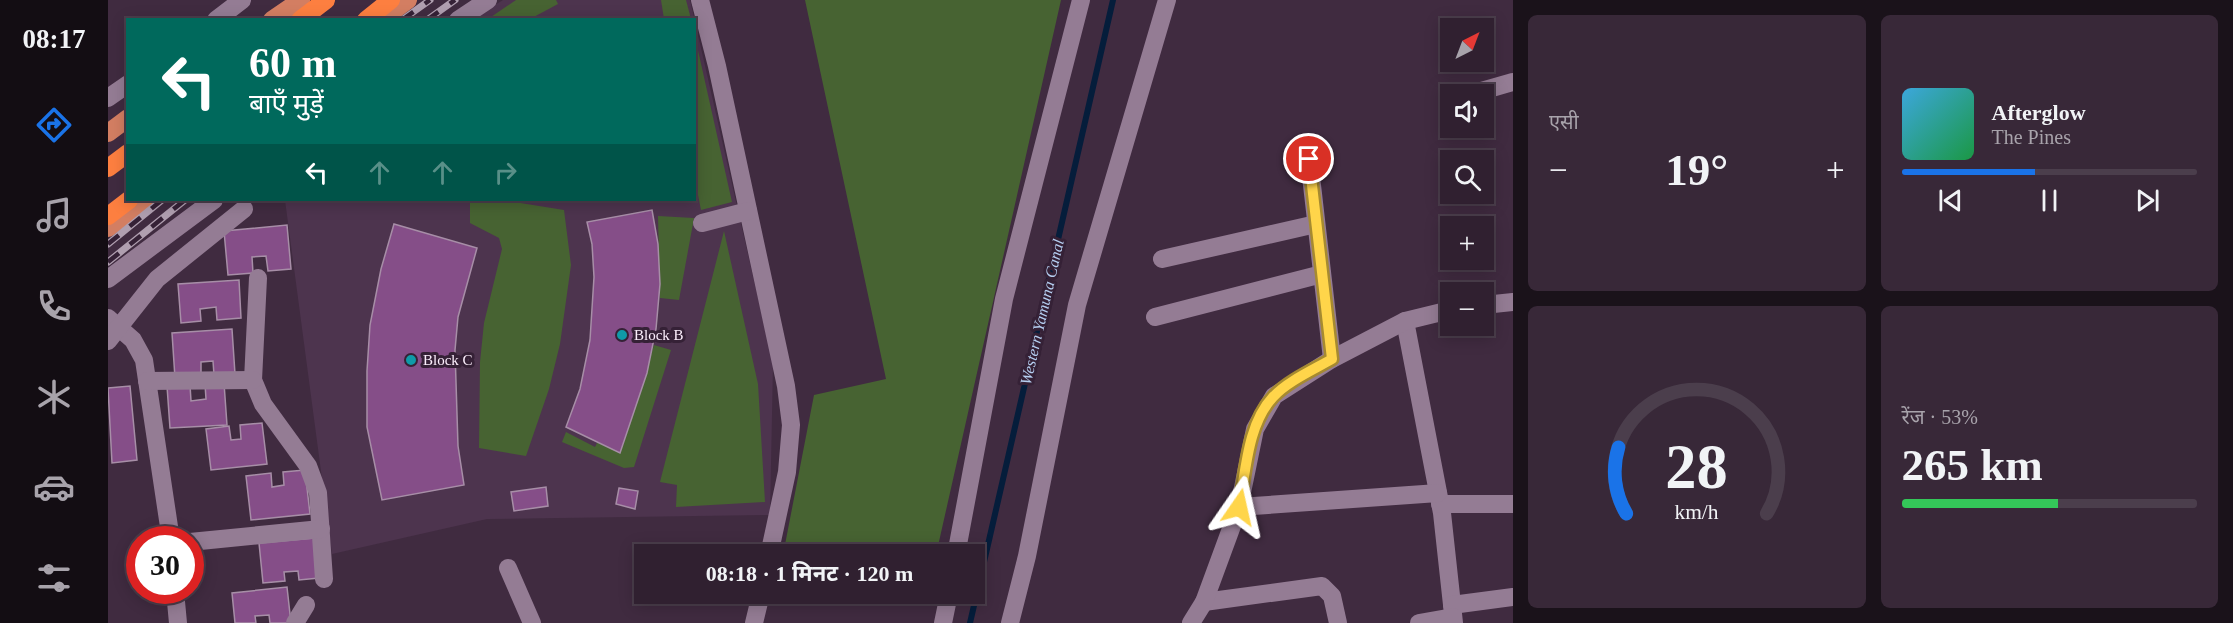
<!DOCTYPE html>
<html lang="hi">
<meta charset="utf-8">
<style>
:root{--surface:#302030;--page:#382838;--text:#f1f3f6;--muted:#a8a3ab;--line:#4b3e4c;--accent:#1a73e8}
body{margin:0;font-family:"Times New Roman","Noto Sans Devanagari",serif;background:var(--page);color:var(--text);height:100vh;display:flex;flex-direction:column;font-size:22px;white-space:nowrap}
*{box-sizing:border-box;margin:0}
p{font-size:20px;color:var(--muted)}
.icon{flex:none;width:33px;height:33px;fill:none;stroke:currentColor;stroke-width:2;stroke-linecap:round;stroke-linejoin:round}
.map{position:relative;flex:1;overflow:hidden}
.sheet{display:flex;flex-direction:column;gap:15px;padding:15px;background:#1a121a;width:720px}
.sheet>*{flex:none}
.top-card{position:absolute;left:18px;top:18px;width:570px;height:183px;border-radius:0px;box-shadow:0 3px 15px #0003,0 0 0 2px var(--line);background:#00695c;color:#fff;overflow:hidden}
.needle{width:39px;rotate:42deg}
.controls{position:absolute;left:1332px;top:18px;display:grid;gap:12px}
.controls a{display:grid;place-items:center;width:54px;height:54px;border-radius:0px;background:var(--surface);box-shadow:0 3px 15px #0003,0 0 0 2px var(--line);font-size:30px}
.speed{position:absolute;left:18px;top:526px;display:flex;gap:12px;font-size:30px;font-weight:700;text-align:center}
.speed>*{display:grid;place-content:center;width:78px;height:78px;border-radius:50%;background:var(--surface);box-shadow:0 3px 15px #0003,0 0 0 2px var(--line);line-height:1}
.speed .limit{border:9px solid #d22;background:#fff;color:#111}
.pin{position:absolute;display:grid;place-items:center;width:51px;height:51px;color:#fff;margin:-26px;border:3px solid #fff;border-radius:50%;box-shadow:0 2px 6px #0007}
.me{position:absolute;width:66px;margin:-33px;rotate:11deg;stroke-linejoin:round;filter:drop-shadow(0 0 4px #0008)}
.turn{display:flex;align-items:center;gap:21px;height:126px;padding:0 24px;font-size:27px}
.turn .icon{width:78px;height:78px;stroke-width:2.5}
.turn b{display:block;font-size:42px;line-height:51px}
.lanes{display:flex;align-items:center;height:57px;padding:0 24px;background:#0003;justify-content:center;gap:30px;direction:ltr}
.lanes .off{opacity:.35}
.big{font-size:45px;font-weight:700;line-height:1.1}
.sheet .card{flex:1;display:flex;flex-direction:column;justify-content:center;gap:9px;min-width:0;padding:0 21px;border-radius:9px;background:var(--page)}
.sheet .dial{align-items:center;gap:0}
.dial svg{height:156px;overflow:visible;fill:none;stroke:var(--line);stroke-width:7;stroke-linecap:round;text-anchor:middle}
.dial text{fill:var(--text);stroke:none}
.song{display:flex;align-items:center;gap:18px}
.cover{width:72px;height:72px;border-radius:9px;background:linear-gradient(135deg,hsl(200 70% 55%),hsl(140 70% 35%))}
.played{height:6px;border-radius:3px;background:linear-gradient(90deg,var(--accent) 45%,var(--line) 45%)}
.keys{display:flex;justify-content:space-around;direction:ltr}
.heat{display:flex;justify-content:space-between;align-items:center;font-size:33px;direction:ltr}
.charge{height:9px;border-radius:4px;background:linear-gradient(90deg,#34c759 53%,var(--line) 0)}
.sheet .tiles{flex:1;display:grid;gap:15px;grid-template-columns:repeat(2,1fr)}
.trip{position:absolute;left:526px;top:544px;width:351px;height:60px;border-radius:0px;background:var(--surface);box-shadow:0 3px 15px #0003,0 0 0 2px var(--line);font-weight:700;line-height:60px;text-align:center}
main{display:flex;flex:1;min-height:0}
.tabs{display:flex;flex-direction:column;width:108px;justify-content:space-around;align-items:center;background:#130d13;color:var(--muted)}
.tabs .icon{width:42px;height:42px}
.tabs .current{color:var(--accent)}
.tabs b{font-size:27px;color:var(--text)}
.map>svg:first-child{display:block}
</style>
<main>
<nav class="tabs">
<b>08:17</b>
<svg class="icon current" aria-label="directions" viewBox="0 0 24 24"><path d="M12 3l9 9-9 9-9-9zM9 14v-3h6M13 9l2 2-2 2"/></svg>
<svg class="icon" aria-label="music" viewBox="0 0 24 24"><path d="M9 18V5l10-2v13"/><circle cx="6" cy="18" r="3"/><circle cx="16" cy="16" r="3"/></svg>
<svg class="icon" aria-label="phone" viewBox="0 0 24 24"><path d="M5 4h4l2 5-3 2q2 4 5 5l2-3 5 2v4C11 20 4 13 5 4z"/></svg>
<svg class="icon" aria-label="climate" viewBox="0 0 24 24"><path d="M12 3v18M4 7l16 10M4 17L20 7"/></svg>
<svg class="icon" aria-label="car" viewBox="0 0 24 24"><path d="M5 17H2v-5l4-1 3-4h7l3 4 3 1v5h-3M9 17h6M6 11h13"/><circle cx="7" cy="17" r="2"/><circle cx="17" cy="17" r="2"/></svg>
<svg class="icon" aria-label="filters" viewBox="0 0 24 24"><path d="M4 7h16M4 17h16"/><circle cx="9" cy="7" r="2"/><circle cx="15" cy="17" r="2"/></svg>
</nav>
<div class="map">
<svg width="1405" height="623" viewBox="0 0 1405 623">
<rect width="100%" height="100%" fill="#402b40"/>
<!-- built -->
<path fill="#4d344e" d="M395,0H582L665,364L662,515L379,519L224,554L177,200H586V20L365,19Z"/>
<!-- green -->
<g fill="#476332">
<path d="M408,0H448L450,4L422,19H380Z"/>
<path d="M553,0H578L583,19H556Z"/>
<path d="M697,0H953L830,546L792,555H675L706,395L778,379Z"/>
<path d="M587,37L624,202L593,210L586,175Z"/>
<path d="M362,200H393L456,210L463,265L452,344L441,389L418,456L371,448L372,362L376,323L394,249L391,238L362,223Z"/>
<path d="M550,216L586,218L571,300L552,298Z"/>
<path d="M616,231L650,384L657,502L568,507L569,485L552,482Z"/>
<path d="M546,345L563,350L526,467L516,468L454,442L458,432L487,447L492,437L515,446Z"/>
</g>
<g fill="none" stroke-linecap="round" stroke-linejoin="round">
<!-- stream -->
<path stroke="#051d3b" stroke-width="6" d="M862,623L1005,0"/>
</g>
<!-- building -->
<g fill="#854e88" stroke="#a78ea7" stroke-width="1.5">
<path d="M544,210L550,244L552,284L548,329L539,373L512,453L458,427L472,389L482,340L486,277L484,244L479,222Z"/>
<path d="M286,224L369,248L350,317L347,350L350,446L356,485L274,500L259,427V371L262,325L273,269Z"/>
<path d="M179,225L183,269L160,271L158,256L144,257L145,273L120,275L116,231Z"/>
<path d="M131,280L133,318L109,320L108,307L92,309L93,321L73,323L70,284Z"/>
<path d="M124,329L127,374L106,375L105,361L93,362V376L67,378L64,333Z"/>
<path d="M116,383L119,425L62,428L59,386L82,385L83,401L98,399L97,384Z"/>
<path d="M22,386L29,460L4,463L0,388Z"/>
<path d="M154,423L159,464L103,470L98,429L121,426L123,440L133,439L132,425Z"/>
<path d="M197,470L202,514L143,520L138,476L163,473L164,487L176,485L175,472Z"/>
<path d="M438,487L440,506L406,511L403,492Z"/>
<path d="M511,488L530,491L527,509L508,504Z"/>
<path d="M207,538L211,578L191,580L190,571L176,572L177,581L155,583L151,543Z"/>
<path d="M179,587L183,623H162L161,615L147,616L148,623H127L124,593Z"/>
</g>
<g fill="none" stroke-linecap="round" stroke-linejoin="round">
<!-- minor -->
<g stroke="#947c94" stroke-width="18">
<path d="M592,0L609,66L678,386L683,425L679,472L661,555"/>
<path d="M108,20L134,0"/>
<path d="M350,20L380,0"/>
<path d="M1363,94L1405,82"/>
<path d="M0,98L20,84"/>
<path d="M1201,159L1224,359"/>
<path d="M594,223L640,211"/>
<path d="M1054,259L1208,224"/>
<path d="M150,278L145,380L155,404L200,466L210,493L216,579"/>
<path d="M0,279L106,200"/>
<path d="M1376,305L1405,302"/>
<path d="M1047,317L1214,274"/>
<path d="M0,318L25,340L36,360L63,540"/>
<path d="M1297,321L1334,513L1346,623"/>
<path d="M0,341L49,279L136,209"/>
<path d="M39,381L145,380"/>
<path d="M1332,504H1405"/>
<path d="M1131,507L1330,493"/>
<path d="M82,542L213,529"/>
<path d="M848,555L896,299L973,0"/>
<path d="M400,568L424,623"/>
<path d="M67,591L70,623"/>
<path d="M1096,602L1214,586L1224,596L1230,623"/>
<path d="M1344,605L1405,597"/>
<path d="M187,623L198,605"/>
<path d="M646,623L653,594"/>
<path d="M835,623L841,594"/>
<path d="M902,623L919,556L969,305L1059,0"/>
<path d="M1083,623L1096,602L1131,507L1147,429L1166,396L1224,359L1297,321L1342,310"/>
<path d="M1311,623L1345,617"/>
</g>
<!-- major -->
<g stroke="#d37e62" stroke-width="18">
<path d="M164,20L193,0"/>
<path d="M273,20L300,0"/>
<path d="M0,133L20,118"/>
<path d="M0,228L37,200"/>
</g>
<!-- highway -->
<g stroke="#fd7f40" stroke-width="18">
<path d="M192,20L218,0"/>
<path d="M258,20L283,0"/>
<path d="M0,168L20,153"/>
<path d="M0,216L21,200"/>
</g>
<defs>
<g id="rail">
<path d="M294,20L322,0"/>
<path d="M319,20L347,0"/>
<path d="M0,244L54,200"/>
<path d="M0,262L77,200"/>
</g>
</defs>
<!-- rail casing -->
<use href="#rail" stroke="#b09fb0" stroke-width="7"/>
<!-- rail -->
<use href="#rail" stroke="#352136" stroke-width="4.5" stroke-dasharray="14" stroke-linecap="butt"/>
</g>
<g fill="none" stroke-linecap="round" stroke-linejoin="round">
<defs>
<path id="route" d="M1131,507C1138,472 1139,425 1165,397C1180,381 1205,370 1224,359L1201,159"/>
</defs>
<!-- route casing -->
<use href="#route" stroke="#a68a30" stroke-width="15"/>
<!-- route -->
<use href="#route" stroke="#ffd54a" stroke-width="10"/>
</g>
<!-- markers -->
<g fill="#0f9aa8" stroke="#352136" stroke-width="2">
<circle cx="514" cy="335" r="6"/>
<circle cx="303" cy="360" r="6"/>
</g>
<g text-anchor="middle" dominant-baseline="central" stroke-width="6" stroke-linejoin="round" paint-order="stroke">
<!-- poi labels -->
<g font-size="15" fill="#fdeffd" stroke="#352136" text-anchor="start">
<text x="526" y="335">Block B</text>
<text x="315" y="360">Block C</text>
</g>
<!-- water labels -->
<g font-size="16" font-style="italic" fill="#b5cef1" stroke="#352136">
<text transform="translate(934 312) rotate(-77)">Western Yamuna Canal</text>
</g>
</g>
</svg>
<div class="controls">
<a><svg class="needle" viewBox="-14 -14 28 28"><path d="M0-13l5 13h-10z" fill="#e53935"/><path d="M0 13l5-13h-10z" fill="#a8a3ab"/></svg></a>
<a><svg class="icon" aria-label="sound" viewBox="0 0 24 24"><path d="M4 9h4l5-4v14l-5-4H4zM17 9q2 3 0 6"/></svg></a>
<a><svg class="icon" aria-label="search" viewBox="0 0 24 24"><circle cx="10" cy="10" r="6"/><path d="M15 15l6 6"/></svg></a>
<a>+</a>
<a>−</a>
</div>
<div class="speed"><div class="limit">30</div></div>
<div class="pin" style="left:1201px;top:159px;background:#d93025"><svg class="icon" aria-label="arrive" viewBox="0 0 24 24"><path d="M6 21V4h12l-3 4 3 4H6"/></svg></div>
<svg class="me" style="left:1131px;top:507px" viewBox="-20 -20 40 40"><path d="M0-17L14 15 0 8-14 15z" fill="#ffd54a" stroke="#fff" stroke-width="4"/></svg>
<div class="trip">08:18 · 1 मिनट · 120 m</div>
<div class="top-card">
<div class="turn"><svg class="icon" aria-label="left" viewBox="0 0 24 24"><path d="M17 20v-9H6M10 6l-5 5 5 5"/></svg><div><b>60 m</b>बाएँ मुड़ें</div></div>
<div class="lanes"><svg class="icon" aria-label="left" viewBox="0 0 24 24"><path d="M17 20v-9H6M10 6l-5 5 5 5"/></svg><svg class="icon off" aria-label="ahead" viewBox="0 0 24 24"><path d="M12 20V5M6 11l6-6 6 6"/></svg><svg class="icon off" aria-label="ahead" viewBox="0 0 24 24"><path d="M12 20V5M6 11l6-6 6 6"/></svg><svg class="icon off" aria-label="right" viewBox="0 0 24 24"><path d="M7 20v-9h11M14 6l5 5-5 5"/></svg></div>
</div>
</div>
<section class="sheet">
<div class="tiles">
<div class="card"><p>एसी</p>
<div class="heat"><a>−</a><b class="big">19°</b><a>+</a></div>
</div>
<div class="card">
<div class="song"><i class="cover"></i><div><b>Afterglow</b><p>The Pines</p></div></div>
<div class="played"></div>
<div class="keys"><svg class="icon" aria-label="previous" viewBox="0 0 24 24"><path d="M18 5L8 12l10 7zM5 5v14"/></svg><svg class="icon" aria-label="pause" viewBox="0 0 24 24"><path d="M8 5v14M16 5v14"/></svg><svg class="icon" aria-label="next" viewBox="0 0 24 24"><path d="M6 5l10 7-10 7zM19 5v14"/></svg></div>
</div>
<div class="card dial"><svg viewBox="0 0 100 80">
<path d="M14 69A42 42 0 1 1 86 69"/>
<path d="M14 69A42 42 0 0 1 10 35" stroke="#1a73e8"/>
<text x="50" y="56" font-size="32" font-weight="700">28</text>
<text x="50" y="72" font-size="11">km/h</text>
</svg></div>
<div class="card"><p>रेंज · 53%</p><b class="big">265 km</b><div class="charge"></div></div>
</div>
</section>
</main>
